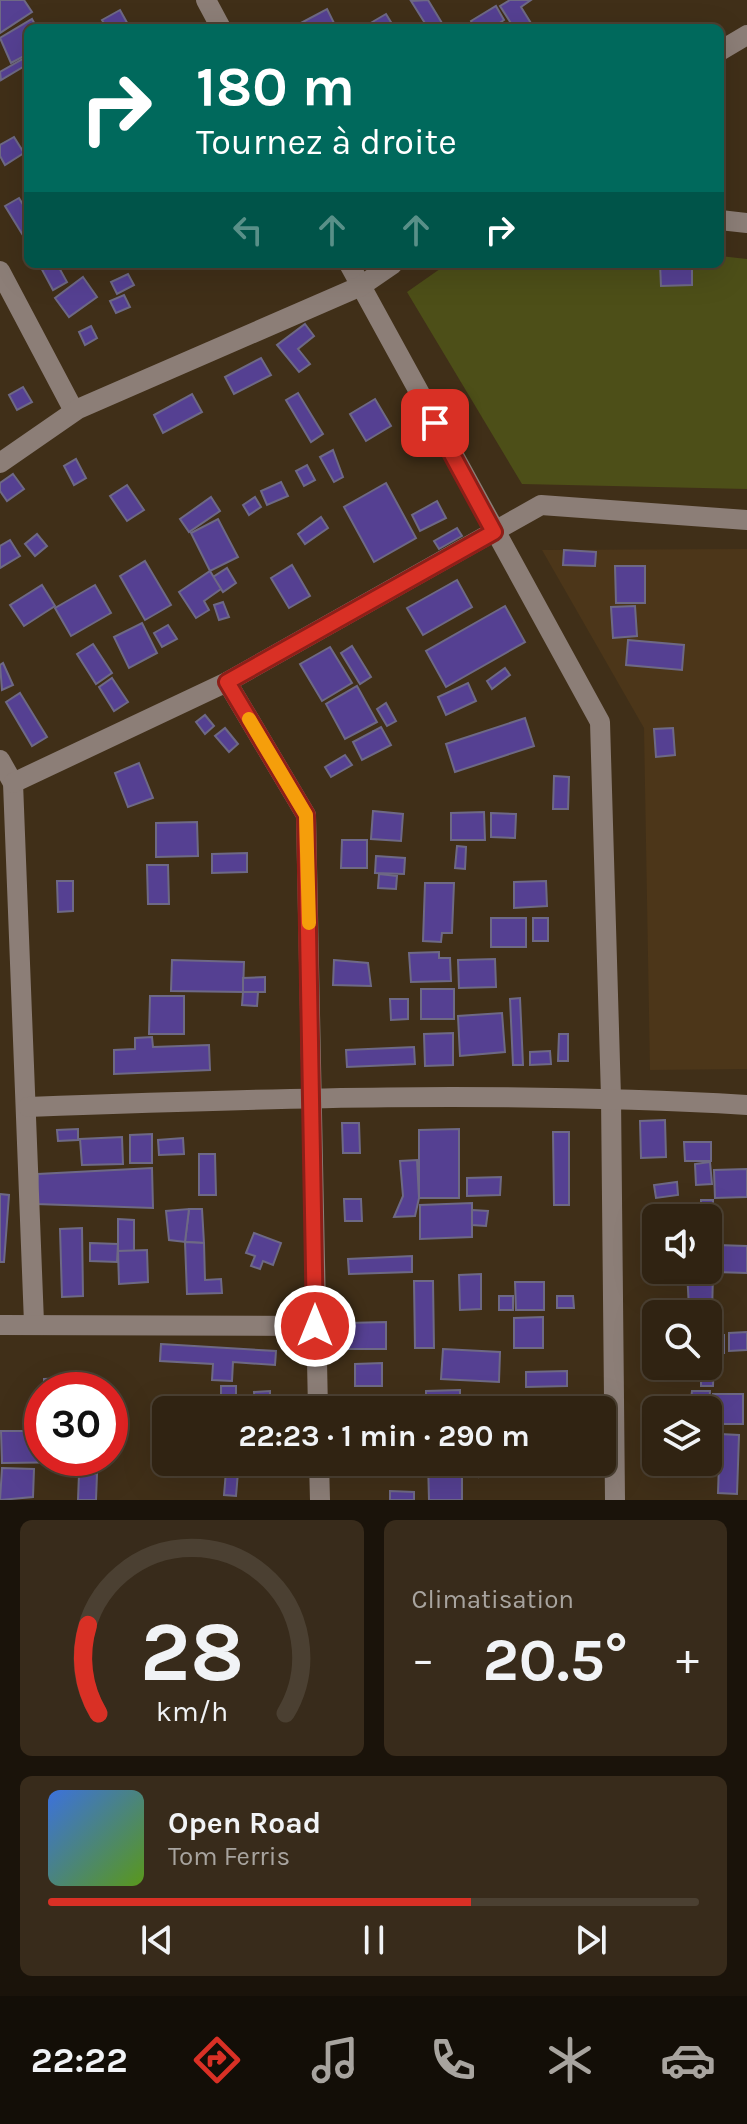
<!DOCTYPE html>
<html lang="fr">
<meta charset="utf-8">
<style>
:root{--surface:#302312;--page:#382b1b;--text:#f1f3f6;--muted:#a8a49f;--line:#4b4032;--accent:#d93025}
body{margin:0;font-family:Karla,sans-serif;background:var(--page);color:var(--text);height:100vh;display:flex;flex-direction:column;font-size:30px;white-space:nowrap}
*{box-sizing:border-box;margin:0}
p{font-size:26px;color:var(--muted)}
.icon{flex:none;width:44px;height:44px;fill:none;stroke:currentColor;stroke-width:2;stroke-linecap:round;stroke-linejoin:round}
.map{position:relative;height:1500px;overflow:hidden}
.sheet{display:flex;flex-direction:column;gap:20px;padding:20px;background:#1a130a;flex:1}
.sheet>*{flex:none}
.banner{position:absolute;left:24px;top:24px;width:700px;height:244px;border-radius:12px;box-shadow:0 8px 32px #0002,0 0 0 2px var(--line);background:#00695c;color:#fff;overflow:hidden}
.buttons{position:absolute;left:642px;top:1204px;display:grid;gap:16px}
.buttons a{display:grid;place-items:center;width:80px;height:80px;border-radius:12px;background:var(--surface);box-shadow:0 8px 32px #0002,0 0 0 2px var(--line);font-size:40px}
.speed{position:absolute;left:24px;top:1372px;display:flex;gap:16px;font-size:40px;font-weight:700;text-align:center}
.speed>*{display:grid;place-content:center;width:104px;height:104px;border-radius:50%;background:var(--surface);box-shadow:0 8px 32px #0002,0 0 0 2px var(--line);line-height:1}
.speed .limit{border:12px solid #d22;background:#fff;color:#111}
.pin{position:absolute;display:grid;place-items:center;width:68px;height:68px;color:#fff;margin:-34px;border-radius:16px;box-shadow:0 4px 12px #0006}
.me{position:absolute;width:88px;margin:-44px;rotate:0deg;stroke-linejoin:round;filter:drop-shadow(0 0 6px #0008)}
.turn{display:flex;align-items:center;gap:28px;height:168px;padding:0 40px;font-size:36px}
.turn .icon{width:104px;height:104px;stroke-width:2.5}
.turn b{display:block;font-size:56px;line-height:68px}
.lanes{display:flex;align-items:center;height:76px;padding:0 40px;background:#0003;justify-content:center;gap:40px;direction:ltr}
.lanes .off{opacity:.35}
.big{font-size:60px;font-weight:700;line-height:1.1}
.sheet .widget{flex:1;display:flex;flex-direction:column;justify-content:center;gap:12px;min-width:0;padding:0 28px;border-radius:12px;background:var(--page)}
.sheet .dial{align-items:center;gap:0}
.dial svg{height:208px;overflow:visible;fill:none;stroke:var(--line);stroke-width:7;stroke-linecap:round;text-anchor:middle}
.dial text{fill:var(--text);stroke:none}
.song{display:flex;align-items:center;gap:24px}
.cover{width:96px;height:96px;border-radius:12px;background:linear-gradient(135deg,hsl(220 70% 55%),hsl(90 70% 35%))}
.played{height:8px;border-radius:4px;background:linear-gradient(90deg,var(--accent) 65%,var(--line) 65%)}
.keys{display:flex;justify-content:space-around;direction:ltr}
.heat{display:flex;justify-content:space-between;align-items:center;font-size:44px;direction:ltr}
.sheet .tiles{flex:1;display:grid;gap:20px;grid-template-columns:1fr 1fr}
.widget:last-child{grid-column:span 2}
.trip{position:absolute;left:152px;top:1396px;width:464px;height:80px;border-radius:12px;background:var(--surface);box-shadow:0 8px 32px #0002,0 0 0 2px var(--line);font-weight:700;line-height:80px;text-align:center}
.menu{display:flex;height:128px;justify-content:space-around;align-items:center;background:#130e07;color:var(--muted)}
.menu .icon{width:56px;height:56px}
.menu .current{color:var(--accent)}
.menu b{font-size:36px;color:var(--text)}
.map>svg:first-child{display:block}
</style>
<div class="map">
<svg width="747" height="1500" viewBox="0 0 747 1500">
<rect width="100%" height="100%" fill="#402f18"/>
<!-- built -->
<path fill="#4c3619" d="M747,549V1069L650,1070L644,728L542,550Z"/>
<!-- green -->
<path fill="#4d4f18" d="M720,256L747,259V489L522,484L407,292L447,264H720Z"/>
<!-- building -->
<g fill="#554092" stroke="#6e6985" stroke-width="2">
<path d="M0,0H24L32,12L0,33Z"/>
<path d="M428,0L445,28H428L411,1Z"/>
<path d="M510,0H531L521,7L534,28H514L500,6Z"/>
<path d="M496,6L504,20L492,28H475L471,21Z"/>
<path d="M327,9L334,23L325,28H301L299,24Z"/>
<path d="M120,10L130,28H107L102,20Z"/>
<path d="M386,14L394,27L362,28Z"/>
<path d="M32,19L37,28H28V54L11,63L0,38Z"/>
<path d="M28,56V64L1,80L0,72Z"/>
<path d="M14,137L24,153L5,165L0,156V145Z"/>
<path d="M19,198L28,213V235L24,237L5,206Z"/>
<path d="M39,264H57L67,282L53,290Z"/>
<path d="M660,264H692V285L661,286Z"/>
<path d="M128,274L134,285L117,294L111,282Z"/>
<path d="M83,277L97,297L69,317L55,298Z"/>
<path d="M124,295L130,307L116,313L110,301Z"/>
<path d="M305,324L314,336L298,349L310,364L299,372L277,345Z"/>
<path d="M91,326L97,338L85,345L79,332Z"/>
<path d="M261,358L271,375L234,394L225,377Z"/>
<path d="M23,387L32,402L17,410L9,395Z"/>
<path d="M298,393L323,434L311,442L286,400Z"/>
<path d="M192,394L202,412L163,433L154,415Z"/>
<path d="M375,399L391,426L366,441L350,414Z"/>
<path d="M333,450L343,477L334,482L320,457Z"/>
<path d="M76,459L86,478L74,485L64,466Z"/>
<path d="M307,465L315,480L304,486L296,471Z"/>
<path d="M13,474L24,489L7,501L0,491V483Z"/>
<path d="M281,482L288,496L267,505L261,491Z"/>
<path d="M386,483L416,538L374,562L344,507Z"/>
<path d="M127,485L144,510L127,521L110,496Z"/>
<path d="M211,497L220,511L189,532L180,519Z"/>
<path d="M255,497L261,507L249,515L243,505Z"/>
<path d="M437,501L446,518L420,531L412,515Z"/>
<path d="M321,517L328,528L305,544L298,534Z"/>
<path d="M218,519L238,557L210,571L191,533Z"/>
<path d="M457,528L462,536L439,549L434,541Z"/>
<path d="M37,534L47,546L35,556L25,544Z"/>
<path d="M10,540L20,556L0,568V546Z"/>
<path d="M564,550L596,552L595,566L563,565Z"/>
<path d="M145,561L171,605L145,620L120,576Z"/>
<path d="M292,565L310,596L289,608L271,578Z"/>
<path d="M615,566H645V603H616Z"/>
<path d="M227,568L236,583L223,592L213,577Z"/>
<path d="M210,571L221,589L204,601L209,610L196,618L179,592Z"/>
<path d="M457,580L472,607L423,635L407,608Z"/>
<path d="M42,585L55,606L24,626L10,605Z"/>
<path d="M95,585L111,613L71,636L55,608Z"/>
<path d="M223,602L229,617L219,620L214,605Z"/>
<path d="M505,606L525,642L446,687L426,651Z"/>
<path d="M635,606L637,636L613,638L611,607Z"/>
<path d="M142,623L157,653L129,668L114,637Z"/>
<path d="M168,625L177,639L162,647L154,633Z"/>
<path d="M628,640L684,645L682,670L626,665Z"/>
<path d="M93,644L112,673L96,684L77,654Z"/>
<path d="M352,646L371,677L360,684L341,653Z"/>
<path d="M330,647L352,683L322,701L300,664Z"/>
<path d="M3,663L13,685L2,690L0,665Z"/>
<path d="M505,668L510,675L492,689L487,681Z"/>
<path d="M112,678L128,702L114,711L99,687Z"/>
<path d="M468,683L476,701L446,715L438,697Z"/>
<path d="M357,686L377,722L345,739L326,704Z"/>
<path d="M20,693L47,737L32,746L6,702Z"/>
<path d="M386,703L396,721L387,726L377,709Z"/>
<path d="M205,715L214,726L205,734L196,722Z"/>
<path d="M525,718L534,746L455,772L446,744Z"/>
<path d="M381,727L391,745L362,760L353,742Z"/>
<path d="M225,728L238,744L229,752L215,736Z"/>
<path d="M673,728L675,755L656,757L654,729Z"/>
<path d="M345,755L352,765L331,777L325,767Z"/>
<path d="M139,763L153,798L128,807L115,773Z"/>
<path d="M554,776L569,777L568,809H553Z"/>
<path d="M373,811L403,814L401,841L371,839Z"/>
<path d="M484,812L485,840H451V813Z"/>
<path d="M491,813L516,814L515,838L491,837Z"/>
<path d="M197,822L198,856L156,857V823Z"/>
<path d="M342,840H367V868H341Z"/>
<path d="M457,846L466,847L465,869L455,868Z"/>
<path d="M247,853V872L212,873V854Z"/>
<path d="M376,856L405,858L404,874L375,873Z"/>
<path d="M147,865H168L169,904H148Z"/>
<path d="M379,874L397,876L396,889L378,888Z"/>
<path d="M57,881H73V911L58,912Z"/>
<path d="M546,881L547,906L514,908V882Z"/>
<path d="M425,883H454L452,933H442L441,942L423,941Z"/>
<rect x="491" y="918" width="35" height="29"/>
<rect x="533" y="918" width="15" height="23"/>
<path d="M439,952V958H450L451,981L411,982L409,953Z"/>
<path d="M495,959L496,987L459,988L458,960Z"/>
<path d="M172,960L244,962L243,992L171,991Z"/>
<path d="M334,960L368,963L371,986L333,985Z"/>
<path d="M265,977V992H243V978Z"/>
<rect x="421" y="989" width="33" height="30"/>
<path d="M243,992H258L257,1006L242,1005Z"/>
<path d="M150,996H184V1034H149Z"/>
<path d="M520,998L523,1065H513L510,999Z"/>
<path d="M390,999H408V1019L391,1020Z"/>
<path d="M502,1013L505,1052L460,1056L458,1016Z"/>
<path d="M453,1033V1065L425,1066L424,1034Z"/>
<path d="M559,1034H568V1061H558Z"/>
<path d="M152,1037L153,1047L209,1045L210,1070L114,1074V1050L135,1049V1038Z"/>
<path d="M414,1047L415,1064L347,1067L346,1050Z"/>
<path d="M550,1051L551,1064L530,1065V1052Z"/>
<path d="M665,1120L666,1157L641,1158L640,1121Z"/>
<path d="M342,1123H359L360,1153H343Z"/>
<path d="M78,1129V1140L58,1141L57,1130Z"/>
<path d="M459,1129V1198H419V1130Z"/>
<path d="M553,1132H569V1205H554Z"/>
<path d="M152,1134V1163H130V1135Z"/>
<path d="M122,1137L123,1164L82,1165L80,1139Z"/>
<path d="M183,1138L184,1154L159,1155L158,1140Z"/>
<path d="M684,1142H711V1161H685Z"/>
<path d="M199,1154H215L216,1195H199Z"/>
<path d="M417,1160L419,1198L415,1216L394,1217L403,1196L400,1161Z"/>
<path d="M710,1162L712,1184L696,1185L695,1164Z"/>
<path d="M152,1168L153,1208L36,1204L38,1174Z"/>
<path d="M747,1169V1197L715,1198L714,1170Z"/>
<path d="M501,1177L500,1195L467,1196V1178Z"/>
<path d="M677,1182L678,1195L656,1198L654,1185Z"/>
<path d="M0,1194L9,1195L4,1262H0Z"/>
<path d="M344,1199H361L362,1221H345Z"/>
<path d="M701,1200H713V1232L708,1231V1218H701Z"/>
<path d="M472,1203V1237L420,1239V1205Z"/>
<path d="M189,1209H202L204,1243L185,1242Z"/>
<path d="M189,1209L185,1242L169,1240L166,1211Z"/>
<path d="M472,1210L488,1211L486,1226L472,1225Z"/>
<path d="M118,1219L134,1220V1251H118Z"/>
<path d="M82,1228L83,1296L62,1297L60,1229Z"/>
<path d="M254,1233L281,1243L273,1265L263,1261L260,1269L251,1266L255,1256L246,1253Z"/>
<path d="M708,1237H714L712,1313L689,1309L687,1270H708Z"/>
<path d="M185,1242L204,1243L205,1280L221,1279L222,1293L187,1294Z"/>
<path d="M90,1243L118,1244L117,1262L90,1261Z"/>
<path d="M717,1245L747,1246V1273L716,1272Z"/>
<path d="M147,1250L148,1282L119,1284L118,1251Z"/>
<path d="M412,1256V1272L349,1274L348,1259Z"/>
<path d="M481,1274V1309L460,1310L459,1275Z"/>
<path d="M414,1281H433L434,1348H415Z"/>
<path d="M515,1282H544V1310H516Z"/>
<rect x="499" y="1296" width="14" height="14"/>
<path d="M557,1296H573L574,1308H557Z"/>
<path d="M543,1317V1348H514V1318Z"/>
<path d="M386,1322V1349H347V1323Z"/>
<path d="M747,1332V1350L729,1351V1333Z"/>
<rect x="708" y="1335" width="16" height="18"/>
<path d="M161,1344L276,1351L275,1365L233,1362L232,1381L212,1380L213,1364L160,1361Z"/>
<path d="M443,1349L500,1352L499,1382L441,1379Z"/>
<path d="M708,1356H714L713,1386H701V1366H708Z"/>
<path d="M382,1363V1386H355V1364Z"/>
<path d="M567,1371V1386L526,1387V1372Z"/>
<path d="M70,1378V1390H44V1379Z"/>
<rect x="221" y="1386" width="15" height="24"/>
<path d="M460,1390V1410H426V1391Z"/>
<path d="M270,1391V1405H255L254,1392Z"/>
<path d="M692,1391H710L709,1409H681V1399H691Z"/>
<rect x="713" y="1394" width="30" height="30"/>
<path d="M670,1397L671,1410L652,1411L651,1398Z"/>
<path d="M162,1403L175,1404L174,1410H166V1462H172V1472L159,1471Z"/>
<path d="M1,1431H42V1458H77V1462L2,1463Z"/>
<path d="M708,1432H714L713,1462L708,1461Z"/>
<path d="M720,1434L739,1435L737,1494L718,1493Z"/>
<path d="M428,1462H462V1500H429Z"/>
<path d="M476,1462H496L498,1473L479,1477Z"/>
<path d="M2,1468L34,1469L33,1497L0,1500Z"/>
<path d="M226,1471L238,1472L236,1496L224,1495Z"/>
<path d="M79,1474H97L96,1500H78Z"/>
<path d="M390,1491L414,1492V1500H390Z"/>
</g>
<g fill="none" stroke-linecap="round" stroke-linejoin="round">
<!-- minor -->
<g stroke="#8c7e77" stroke-width="20">
<path d="M206,0L221,28"/>
<path d="M720,51L747,35"/>
<path d="M720,220L747,223"/>
<path d="M349,264L600,722L611,1097L615,1500"/>
<path d="M0,271L74,411"/>
<path d="M0,463L78,409L361,286L393,264"/>
<path d="M227,682L306,815L318,1410"/>
<path d="M0,760L13,783L34,1323"/>
<path d="M13,783L227,682L541,505L747,520"/>
<path d="M28,1107C268,1098 507,1091 747,1105"/>
<path d="M0,1325L315,1326"/>
<path d="M319,1462L320,1500"/>
</g>
</g>
<g fill="none" stroke-linecap="round" stroke-linejoin="round">
<defs>
<path id="route" d="M315,1326L306,815L227,682L494,532L435,423"/>
</defs>
<!-- route casing -->
<use href="#route" stroke="#8d1f18" stroke-width="20"/>
<!-- route -->
<use href="#route" stroke="#d93025" stroke-width="14"/>
<!-- slow -->
<path stroke="#f59e0b" stroke-width="14" d="M249,719L306,815L309,923"/>
</g>
</svg>
<div class="buttons">
<a><svg class="icon" aria-label="sound" viewBox="0 0 24 24"><path d="M4 9h4l5-4v14l-5-4H4zM17 9q2 3 0 6"/></svg></a>
<a><svg class="icon" aria-label="search" viewBox="0 0 24 24"><circle cx="10" cy="10" r="6"/><path d="M15 15l6 6"/></svg></a>
<a><svg class="icon" aria-label="layers" viewBox="0 0 24 24"><path d="M12 4l9 5-9 5-9-5zM3 14l9 5 9-5"/></svg></a>
</div>
<div class="speed"><div class="limit">30</div></div>
<div class="pin" style="left:435px;top:423px;background:#d93025"><svg class="icon" aria-label="arrive" viewBox="0 0 24 24"><path d="M6 21V4h12l-3 4 3 4H6"/></svg></div>
<svg class="me" style="left:315px;top:1326px" viewBox="-20 -20 40 40"><circle r="17" fill="#d93025" stroke="#fff" stroke-width="3"/><path d="M0-11L8 9 0 5-8 9z" fill="#fff"/></svg>
<div class="trip">22:23 · 1 min · 290 m</div>
<div class="banner">
<div class="turn"><svg class="icon" aria-label="right" viewBox="0 0 24 24"><path d="M7 20v-9h11M14 6l5 5-5 5"/></svg><div><b>180 m</b>Tournez à droite</div></div>
<div class="lanes"><svg class="icon off" aria-label="left" viewBox="0 0 24 24"><path d="M17 20v-9H6M10 6l-5 5 5 5"/></svg><svg class="icon off" aria-label="ahead" viewBox="0 0 24 24"><path d="M12 20V5M6 11l6-6 6 6"/></svg><svg class="icon off" aria-label="ahead" viewBox="0 0 24 24"><path d="M12 20V5M6 11l6-6 6 6"/></svg><svg class="icon" aria-label="right" viewBox="0 0 24 24"><path d="M7 20v-9h11M14 6l5 5-5 5"/></svg></div>
</div>
</div>
<section class="sheet">
<div class="tiles">
<div class="widget dial"><svg viewBox="0 0 100 80">
<path d="M14 69A42 42 0 1 1 86 69"/>
<path d="M14 69A42 42 0 0 1 10 35" stroke="#d93025"/>
<text x="50" y="56" font-size="32" font-weight="700">28</text>
<text x="50" y="72" font-size="11">km/h</text>
</svg></div>
<div class="widget"><p>Climatisation</p>
<div class="heat"><a>−</a><b class="big">20.5°</b><a>+</a></div>
</div>
<div class="widget">
<div class="song"><i class="cover"></i><div><b>Open Road</b><p>Tom Ferris</p></div></div>
<div class="played"></div>
<div class="keys"><svg class="icon" aria-label="previous" viewBox="0 0 24 24"><path d="M18 5L8 12l10 7zM5 5v14"/></svg><svg class="icon" aria-label="pause" viewBox="0 0 24 24"><path d="M8 5v14M16 5v14"/></svg><svg class="icon" aria-label="next" viewBox="0 0 24 24"><path d="M6 5l10 7-10 7zM19 5v14"/></svg></div>
</div>
</div>
</section>
<nav class="menu">
<b>22:22</b>
<svg class="icon current" aria-label="directions" viewBox="0 0 24 24"><path d="M12 3l9 9-9 9-9-9zM9 14v-3h6M13 9l2 2-2 2"/></svg>
<svg class="icon" aria-label="music" viewBox="0 0 24 24"><path d="M9 18V5l10-2v13"/><circle cx="6" cy="18" r="3"/><circle cx="16" cy="16" r="3"/></svg>
<svg class="icon" aria-label="phone" viewBox="0 0 24 24"><path d="M5 4h4l2 5-3 2q2 4 5 5l2-3 5 2v4C11 20 4 13 5 4z"/></svg>
<svg class="icon" aria-label="climate" viewBox="0 0 24 24"><path d="M12 3v18M4 7l16 10M4 17L20 7"/></svg>
<svg class="icon" aria-label="car" viewBox="0 0 24 24"><path d="M5 17H2v-5l4-1 3-4h7l3 4 3 1v5h-3M9 17h6M6 11h13"/><circle cx="7" cy="17" r="2"/><circle cx="17" cy="17" r="2"/></svg>
</nav>
